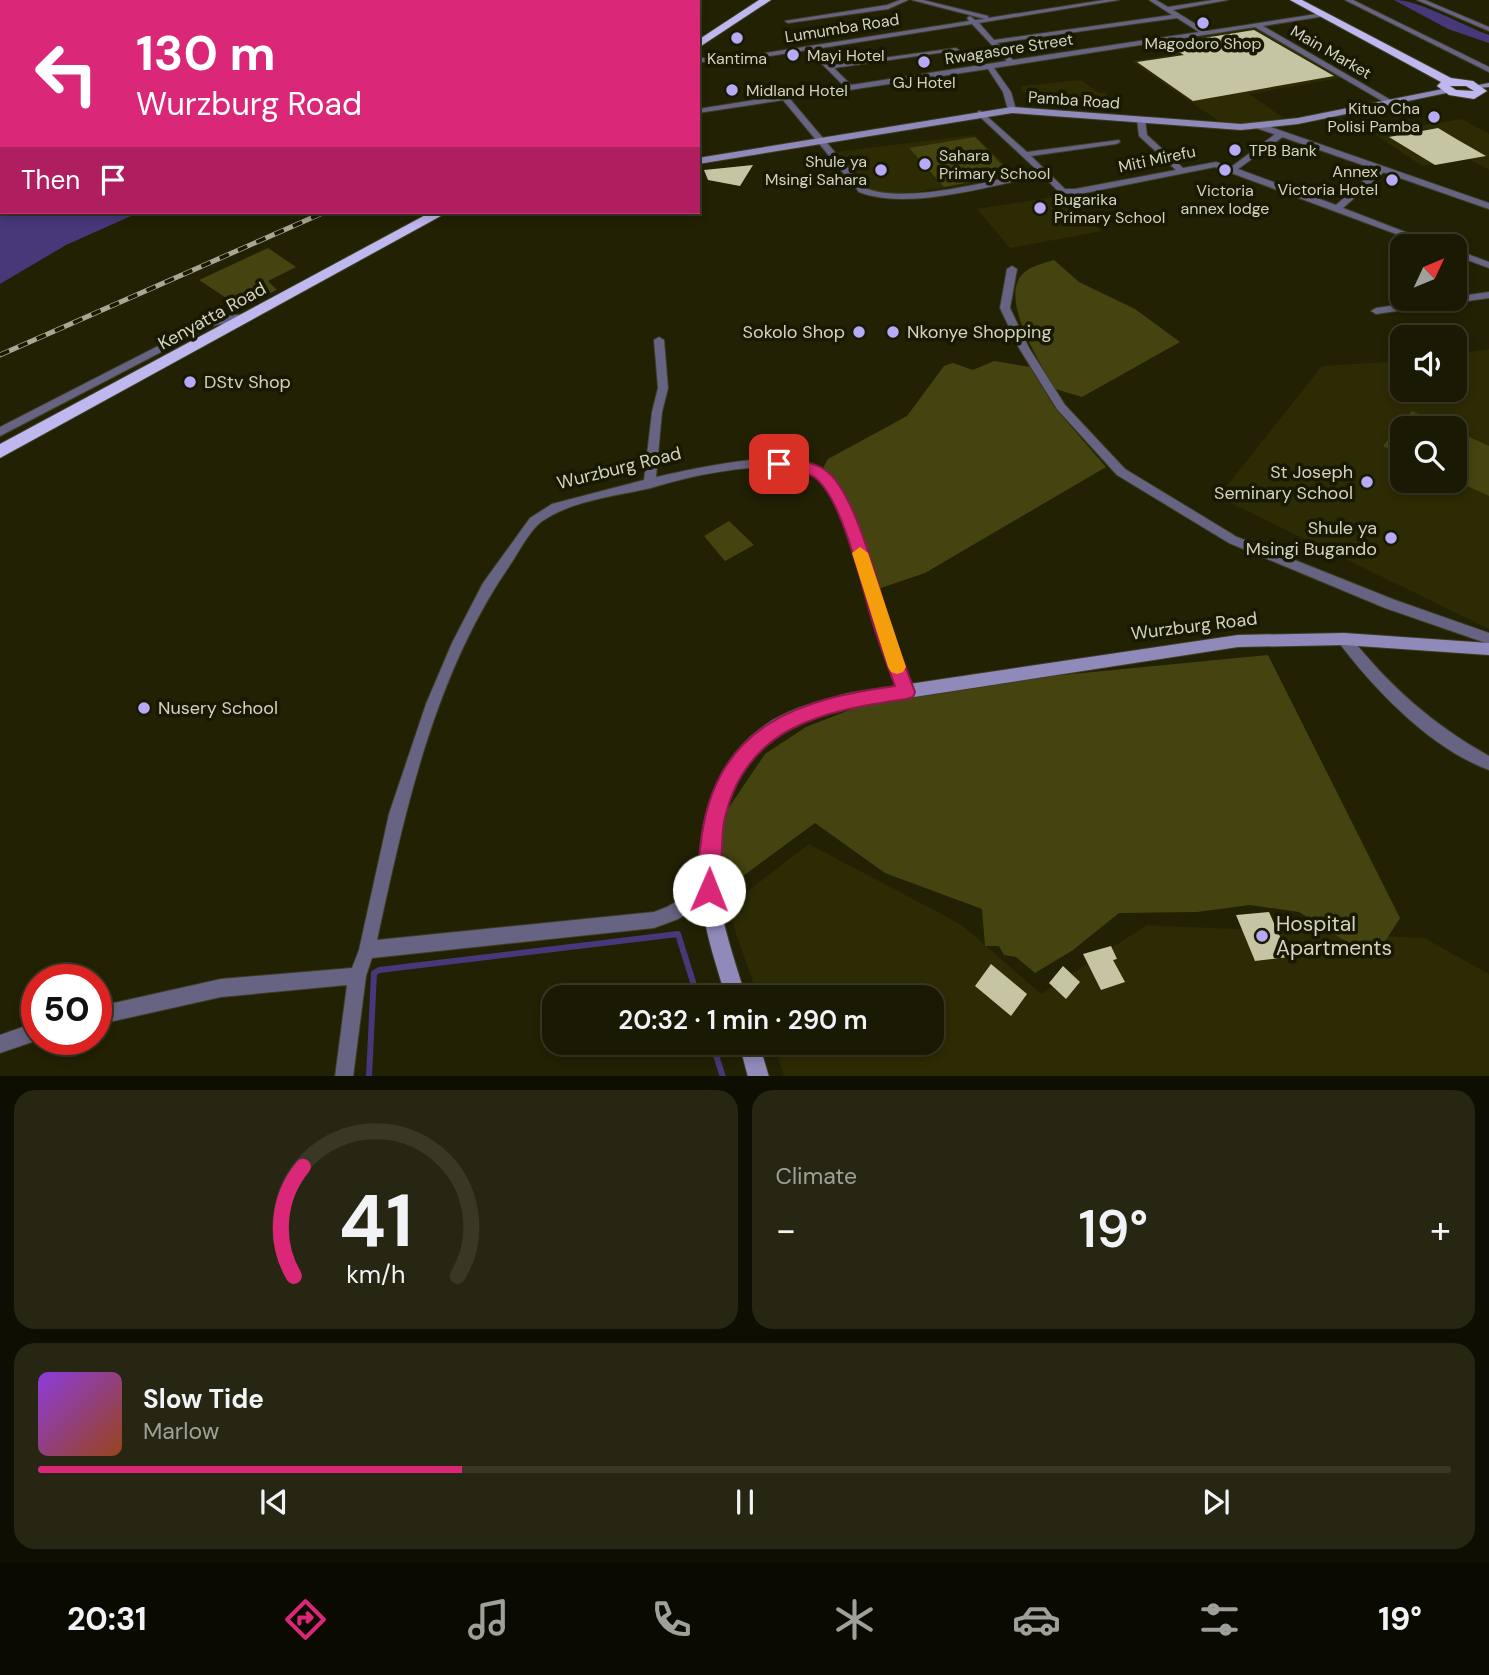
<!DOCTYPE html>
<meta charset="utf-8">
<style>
:root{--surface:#1a1903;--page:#272612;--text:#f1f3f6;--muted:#9fa09a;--line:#383825;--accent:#db2777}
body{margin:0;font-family:"DM Sans",sans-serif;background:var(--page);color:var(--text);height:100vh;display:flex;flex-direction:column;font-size:26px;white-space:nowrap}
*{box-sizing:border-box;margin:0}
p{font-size:23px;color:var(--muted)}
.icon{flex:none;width:38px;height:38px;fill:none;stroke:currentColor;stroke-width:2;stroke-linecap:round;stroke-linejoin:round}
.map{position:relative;height:1076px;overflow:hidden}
.drawer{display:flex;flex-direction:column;gap:14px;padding:14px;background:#0e0e02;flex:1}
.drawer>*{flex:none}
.top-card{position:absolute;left:0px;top:0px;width:700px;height:214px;box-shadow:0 4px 10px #0003,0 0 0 2px var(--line);background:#db2777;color:#fff;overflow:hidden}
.needle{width:46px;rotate:46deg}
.fabs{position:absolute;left:1390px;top:234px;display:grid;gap:14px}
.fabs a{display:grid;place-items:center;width:77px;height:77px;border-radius:14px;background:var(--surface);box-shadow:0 4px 10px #0003,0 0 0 2px var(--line);font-size:35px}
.speed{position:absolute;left:21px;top:964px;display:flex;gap:14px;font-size:35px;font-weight:700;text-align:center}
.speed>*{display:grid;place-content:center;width:91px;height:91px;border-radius:50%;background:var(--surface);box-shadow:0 4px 10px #0003,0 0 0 2px var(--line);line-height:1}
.speed .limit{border:10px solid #d22;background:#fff;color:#111}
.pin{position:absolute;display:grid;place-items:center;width:60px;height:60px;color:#fff;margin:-30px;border-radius:14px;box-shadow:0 4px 10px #0006}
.me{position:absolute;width:77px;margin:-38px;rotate:1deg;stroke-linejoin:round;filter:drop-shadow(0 0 5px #0008)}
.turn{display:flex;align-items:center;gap:24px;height:147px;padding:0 21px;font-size:32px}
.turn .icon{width:91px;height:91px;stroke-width:2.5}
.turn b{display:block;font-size:49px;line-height:60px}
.then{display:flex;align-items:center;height:66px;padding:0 21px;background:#0003;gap:14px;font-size:26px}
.big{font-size:52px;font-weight:600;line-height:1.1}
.drawer .card{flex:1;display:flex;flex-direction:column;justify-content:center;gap:10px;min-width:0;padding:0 24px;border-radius:21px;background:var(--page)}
.drawer .dial{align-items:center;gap:0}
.dial svg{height:182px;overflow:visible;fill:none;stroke:var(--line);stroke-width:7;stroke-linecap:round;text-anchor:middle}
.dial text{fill:var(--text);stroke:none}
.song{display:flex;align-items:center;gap:21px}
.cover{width:84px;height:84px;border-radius:10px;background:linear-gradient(135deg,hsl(270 70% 55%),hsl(20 70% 35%))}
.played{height:7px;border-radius:4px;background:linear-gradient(90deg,var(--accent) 30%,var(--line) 30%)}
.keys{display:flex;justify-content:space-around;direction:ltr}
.heat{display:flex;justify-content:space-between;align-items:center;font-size:38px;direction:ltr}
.drawer .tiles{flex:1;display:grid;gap:14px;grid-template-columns:1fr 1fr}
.card:last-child{grid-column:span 2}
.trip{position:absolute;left:542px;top:985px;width:402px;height:70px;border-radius:21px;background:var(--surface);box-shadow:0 4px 10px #0003,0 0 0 2px var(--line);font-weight:600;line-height:70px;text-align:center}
.menu{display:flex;height:112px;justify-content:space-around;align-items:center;background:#0a0a01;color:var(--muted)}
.menu .icon{width:49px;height:49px}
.menu .current{color:var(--accent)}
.menu b{font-size:32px;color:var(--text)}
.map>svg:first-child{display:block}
</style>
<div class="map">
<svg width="1489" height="1077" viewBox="0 0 1489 1077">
<rect width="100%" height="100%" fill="#222104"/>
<!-- built -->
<g fill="#2c2b04" fill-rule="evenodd">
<path d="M1256,25L1346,77L1249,94L1284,118L1250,125L1220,122L1131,61L1177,54L1156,40Z"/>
<path d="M1081,80L1099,93L1105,92L1110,100L1022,92L1021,86Z"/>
<path d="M1462,119L1489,134V170L1469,159L1422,166L1373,133Z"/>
<path d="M974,135L1017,176L905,194L871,195L836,152Z"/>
<path d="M1060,196L1102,231L1010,248L977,209Z"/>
<path d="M1489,349V629L1218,497L1322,366L1402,361V390H1454V354ZM1402,429H1454V481H1402Z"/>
<path d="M809,844L962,925L1041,994L1147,925L1424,938L1489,974V1076H784L773,1043H933V998L758,997L727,907Z"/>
</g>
<!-- green -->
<g fill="#454410">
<path d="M975,137L1011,174L944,187L909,148Z"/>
<path d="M268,248L296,267L268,281L277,290L240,307L199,280Z"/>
<path d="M1054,260L1079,282L1135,309L1180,342L1082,397L1055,389C1041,364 1002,305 1020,277C1028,266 1042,264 1054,260Z"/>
<path d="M994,361L1030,367L1055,408L1106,467L925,573L875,590L842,494L822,470L828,459L907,416L944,366L953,363L973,370Z"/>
<path d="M1412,411L1450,429H1402V455L1383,446Z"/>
<path d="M1454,430L1489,446V496L1454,480Z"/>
<path d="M729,521L754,545L725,561L704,536Z"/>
<path d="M1268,655L1400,918L1374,959L1299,912L1250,905L1197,912L1119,913L1073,950L1035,973L1016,957L1004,955L999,946H985L982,909L885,873L815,823L720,893L723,816L765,754L806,727L870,702L1041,677Z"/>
</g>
<!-- water -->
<path fill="#463879" d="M0,0H385L388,2H2V212H140L66,245L0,284Z"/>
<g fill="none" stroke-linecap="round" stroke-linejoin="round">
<!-- stream -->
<g stroke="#463879" stroke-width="6">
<path d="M712,1043L723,1077"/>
<path d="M369,1077L374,973L379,970L678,934L698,998"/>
</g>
<!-- river -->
<path fill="#463879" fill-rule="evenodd" d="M1394,0C1420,0 1461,25 1489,35V43L1448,29Z"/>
</g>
<!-- building -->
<g fill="#c5c5a3">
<path d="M1254,30L1334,76L1193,101L1137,62L1184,55L1166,44Z"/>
<path d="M1438,128L1458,140L1486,156L1435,165L1389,137Z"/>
<path d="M753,165L740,186L708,180L704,170Z"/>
<path d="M1269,912L1289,957L1255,961L1236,915Z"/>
<path d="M1111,946L1117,959L1113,960L1125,982L1101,990L1083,954Z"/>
<path d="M991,964L1027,994L1011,1016L975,986Z"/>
<path d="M1063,966L1080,982L1066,999L1049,983Z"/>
</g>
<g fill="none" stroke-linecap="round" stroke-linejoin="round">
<defs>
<g id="minor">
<path d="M900,0H908L888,9L788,23L785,21L887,5Z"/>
<path d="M912,0H923L988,16V18L1104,0H1119L979,23L994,40L1172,15L1149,0H1156L1168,7L1213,0H1228L1173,10L1207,31L1323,13L1326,15L1325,16L1263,26L1396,103L1389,105L1255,27L994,68L1011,92L1016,110L1012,112L1008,110L1003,92L988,69L790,99L865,188C906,205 993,180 1038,171L978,115V111H981L1027,152L1119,140L1120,142L1116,144L1031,156L1065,189H1075L1176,170L1139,136L1137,119L1141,117L1145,119L1147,135L1183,168L1216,162L1231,167L1278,132H1284V136L1238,169L1336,205L1379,167H1385V171L1343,208L1444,247H1431L1215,167L1075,195L1060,193L1042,175C992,186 906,211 859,192L783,100L698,113V109L844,86L808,50L733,62H698V58H733L969,21L967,18L970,16L975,20L985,19ZM1177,18L1199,32L1013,60L997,43ZM972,24L1007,61L851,85L834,68L959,50L956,48L831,65L815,49Z"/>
<path d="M1345,0H1353L1489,67V72Z"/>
<path d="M1417,0H1425L1489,27V31Z"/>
<path d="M1454,249L1489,262V268L1454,255Z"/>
<path d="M1012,266L1017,269L1010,308L1029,348L1065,405L1125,469L1237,537L1395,600L1489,633V644L1385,608L1229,543L1117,475L1057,409L1019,348L1000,308L1007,269Z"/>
<path d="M1489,292V298L1376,314L1371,311L1376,308L1439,299H1454V297Z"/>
<path d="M249,314L254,317L252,319L211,326L0,436V427L205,322L233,315Z"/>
<path d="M659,337L664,340L668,388L662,412L656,477C693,469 773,450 809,464C815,467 823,471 828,474C857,496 877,586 887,622C895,645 905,669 913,692L911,696L906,698L901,696L899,692C892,672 884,652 877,632C866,596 849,503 820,481C791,457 726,470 692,477C678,480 664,484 651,488C616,496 572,500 541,522C529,531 519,552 510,565C434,675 405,811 377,940L654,912L667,907L709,882L715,884L717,890L715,896L678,919L654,928L372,958L366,976L353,1077H335L347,985L221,997L96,1025V1007L221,979L352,968L359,950L389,814L426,704L452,643L483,583L530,518L552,504L644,480L652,412L658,388L654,340Z"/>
<path d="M1344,634L1349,635C1388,685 1433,725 1489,756V770C1430,748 1376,691 1339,643L1337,639L1339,635Z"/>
<path d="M37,1022L38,1040L0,1053V1035Z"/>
</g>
<path id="tertiary" d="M1256,124H1262L1489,203V209L1256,128Z"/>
<g id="secondary">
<path d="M1489,83V87L1477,88L1473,86Z"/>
<path d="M1448,88H1451V92L1298,124L1241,130L1012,113L698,164V158L1012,107L1241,124L1298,118Z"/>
<path d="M1344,633L1489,643V655L1344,645L1238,647L849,707C822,714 793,722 771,739C722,777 711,847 720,905C726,937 737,967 746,998H726C717,967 706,936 702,904C692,843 708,767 760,729C785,709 819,701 849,693L1238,635Z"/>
<path d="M739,1043H759L769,1077H748Z"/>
</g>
<g id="trunk">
<path d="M759,0H771L698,48V40Z"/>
<path d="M1290,0H1302L1451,78L1473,81L1487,91L1474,99L1449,95L1437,86L1441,82ZM1450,86H1466L1474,91L1456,90Z"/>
<path d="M431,212H448L0,458V444Z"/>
</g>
</defs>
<!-- minor casing -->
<use href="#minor" stroke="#3e3d22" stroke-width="2"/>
<!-- tertiary casing -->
<use href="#tertiary" stroke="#3e3d22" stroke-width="2"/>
<!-- secondary casing -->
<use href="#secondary" stroke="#3e3d22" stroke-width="2"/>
<!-- trunk casing -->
<use href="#trunk" stroke="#3e3d22" stroke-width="2"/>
<!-- minor -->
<use href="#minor" fill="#676382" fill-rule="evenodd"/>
<!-- tertiary -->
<use href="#tertiary" fill="#676382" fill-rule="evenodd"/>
<!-- secondary -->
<use href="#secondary" fill="#908abb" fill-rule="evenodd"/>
<!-- trunk -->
<use href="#trunk" fill="#beb8ee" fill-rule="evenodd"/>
<defs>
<path id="rail-far1" d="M639,2L641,0"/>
<path id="rail" d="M0,355L325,212"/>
</defs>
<!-- rail-far1 casing -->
<use href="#rail-far1" stroke="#a7a894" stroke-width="4.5"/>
<!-- rail casing -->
<use href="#rail" stroke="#a7a894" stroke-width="5"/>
<!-- rail-far1 -->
<use href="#rail-far1" stroke="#191800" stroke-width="2.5" stroke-dasharray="8" stroke-linecap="butt"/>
<!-- rail -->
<use href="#rail" stroke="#191800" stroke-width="3.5" stroke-dasharray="10" stroke-linecap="butt"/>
</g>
<!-- route -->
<path fill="#db2777" stroke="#8e194d" stroke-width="2" d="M779,459C794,460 812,461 825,470C856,491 879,590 891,627C898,649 907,670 915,692L913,697L906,699C823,711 744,726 724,822C720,844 724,877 716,897L709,900L701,897C694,879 700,853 702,834C718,725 799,699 895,686C888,667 881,649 875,630C863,595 844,498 814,477C802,469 787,471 773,467L771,464L773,460Z"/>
<!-- slow -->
<path fill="#f59e0b" d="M860,547L868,553L906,667L903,672L897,674L891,672L888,667L852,553Z"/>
<!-- markers -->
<g fill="#b7abf8" stroke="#191800" stroke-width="2.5">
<circle cx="1203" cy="23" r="7"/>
<circle cx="737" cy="38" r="7"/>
<circle cx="793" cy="55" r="7"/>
<circle cx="924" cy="62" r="7"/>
<circle cx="732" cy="90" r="7"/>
<circle cx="1434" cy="117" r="7"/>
<circle cx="1235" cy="150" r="7"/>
<circle cx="925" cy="164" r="7"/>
<circle cx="881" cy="170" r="7"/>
<circle cx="1225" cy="170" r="7"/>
<circle cx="1392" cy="180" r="7"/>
<circle cx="1040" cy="208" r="7"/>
<circle cx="859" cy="332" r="7"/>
<circle cx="893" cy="332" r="7"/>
<circle cx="190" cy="382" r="7"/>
<circle cx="1367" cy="482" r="7"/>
<circle cx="1391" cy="538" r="7"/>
<circle cx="144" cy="708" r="7"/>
<circle cx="1262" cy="936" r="7"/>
</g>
<g text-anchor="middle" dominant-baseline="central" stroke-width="7" stroke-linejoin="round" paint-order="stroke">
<!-- far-street labels -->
<g font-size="16" fill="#d2d3c2" stroke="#191800">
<text transform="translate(842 28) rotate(-9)">Lumumba Road</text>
<text transform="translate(1009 49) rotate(-9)">Rwagasore Street</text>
<text transform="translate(1331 52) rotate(30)">Main Market</text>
<text transform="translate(1074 100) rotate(4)">Pamba Road</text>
<text transform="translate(1157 159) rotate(-12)">Miti Mirefu</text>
</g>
<!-- far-poi labels -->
<g font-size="16" fill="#d2d3c2" stroke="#191800" text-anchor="start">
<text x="1203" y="43" text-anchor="middle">Magodoro Shop</text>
<text x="807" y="55">Mayi Hotel</text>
<text x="737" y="58" text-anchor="middle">Kantima</text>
<text x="924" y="82" text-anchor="middle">GJ Hotel</text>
<text x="746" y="90">Midland Hotel</text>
<text x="1420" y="108" text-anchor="end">Kituo Cha<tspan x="1420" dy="18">Polisi Pamba</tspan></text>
<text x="1249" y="150">TPB Bank</text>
<text x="939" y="155">Sahara<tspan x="939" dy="18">Primary School</tspan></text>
<text x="867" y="161" text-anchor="end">Shule ya<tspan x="867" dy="18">Msingi Sahara</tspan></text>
<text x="1378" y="171" text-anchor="end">Annex<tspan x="1378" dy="18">Victoria Hotel</tspan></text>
<text x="1225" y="190" text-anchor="middle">Victoria<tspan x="1225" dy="18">annex lodge</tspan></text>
<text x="1054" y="199">Bugarika<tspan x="1054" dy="18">Primary School</tspan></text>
</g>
<!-- street labels -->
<g font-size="18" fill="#d2d3c2" stroke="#191800">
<text transform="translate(212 316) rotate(-29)">Kenyatta Road</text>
<text transform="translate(619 468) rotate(-14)">Wurzburg Road</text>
<text transform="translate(1194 626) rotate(-7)">Wurzburg Road</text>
</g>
<!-- poi labels -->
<g font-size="18" fill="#d2d3c2" stroke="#191800" text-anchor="end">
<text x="845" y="332">Sokolo Shop</text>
<text x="907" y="332" text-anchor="start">Nkonye Shopping</text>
<text x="204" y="382" text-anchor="start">DStv Shop</text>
<text x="1353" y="472">St Joseph<tspan x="1353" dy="21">Seminary School</tspan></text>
<text x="1377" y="528">Shule ya<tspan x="1377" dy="21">Msingi Bugando</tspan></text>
<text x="158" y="708" text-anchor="start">Nusery School</text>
</g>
<!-- near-poi labels -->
<g font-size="21" fill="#d2d3c2" stroke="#191800" text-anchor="start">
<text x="1276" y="924">Hospital<tspan x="1276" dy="24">Apartments</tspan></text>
</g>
</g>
</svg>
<div class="fabs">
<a><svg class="needle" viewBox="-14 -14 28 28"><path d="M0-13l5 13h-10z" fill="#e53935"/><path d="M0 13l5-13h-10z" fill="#9fa09a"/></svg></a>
<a><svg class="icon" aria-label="sound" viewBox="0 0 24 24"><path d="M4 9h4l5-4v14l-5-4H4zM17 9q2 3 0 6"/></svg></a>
<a><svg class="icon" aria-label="search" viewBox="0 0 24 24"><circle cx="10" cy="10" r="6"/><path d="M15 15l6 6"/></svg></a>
</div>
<div class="speed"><div class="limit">50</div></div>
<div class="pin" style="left:779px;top:464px;background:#d93025"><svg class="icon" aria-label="arrive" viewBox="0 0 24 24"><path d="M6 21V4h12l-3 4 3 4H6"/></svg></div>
<svg class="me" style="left:709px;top:890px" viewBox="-20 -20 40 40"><circle r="19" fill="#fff"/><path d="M0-13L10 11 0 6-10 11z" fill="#db2777"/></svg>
<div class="trip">20:32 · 1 min · 290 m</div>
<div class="top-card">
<div class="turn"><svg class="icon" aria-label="left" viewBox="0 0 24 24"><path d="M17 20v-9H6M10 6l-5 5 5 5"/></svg><div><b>130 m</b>Wurzburg Road</div></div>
<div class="then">Then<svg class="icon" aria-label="arrive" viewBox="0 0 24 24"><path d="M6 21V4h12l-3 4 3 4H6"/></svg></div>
</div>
</div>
<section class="drawer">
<div class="tiles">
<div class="card dial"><svg viewBox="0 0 100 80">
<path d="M14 69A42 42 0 1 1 86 69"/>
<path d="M14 69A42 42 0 0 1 18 21" stroke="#db2777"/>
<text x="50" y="56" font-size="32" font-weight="700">41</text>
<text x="50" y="72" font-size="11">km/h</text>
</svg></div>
<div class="card"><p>Climate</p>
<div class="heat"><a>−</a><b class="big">19°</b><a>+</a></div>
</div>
<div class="card">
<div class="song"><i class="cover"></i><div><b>Slow Tide</b><p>Marlow</p></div></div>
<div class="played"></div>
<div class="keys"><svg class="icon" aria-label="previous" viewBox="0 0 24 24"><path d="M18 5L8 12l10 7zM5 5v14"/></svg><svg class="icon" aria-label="pause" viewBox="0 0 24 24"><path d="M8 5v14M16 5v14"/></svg><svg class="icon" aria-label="next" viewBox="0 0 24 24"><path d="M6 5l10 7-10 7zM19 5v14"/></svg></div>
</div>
</div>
</section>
<nav class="menu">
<b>20:31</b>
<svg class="icon current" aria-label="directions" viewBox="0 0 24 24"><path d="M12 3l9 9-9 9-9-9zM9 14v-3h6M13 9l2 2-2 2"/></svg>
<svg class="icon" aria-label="music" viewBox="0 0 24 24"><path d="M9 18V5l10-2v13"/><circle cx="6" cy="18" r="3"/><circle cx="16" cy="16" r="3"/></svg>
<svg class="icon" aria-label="phone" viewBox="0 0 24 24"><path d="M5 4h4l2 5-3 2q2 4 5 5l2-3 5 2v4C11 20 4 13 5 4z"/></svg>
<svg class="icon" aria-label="climate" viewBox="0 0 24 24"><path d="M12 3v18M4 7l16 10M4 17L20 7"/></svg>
<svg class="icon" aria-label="car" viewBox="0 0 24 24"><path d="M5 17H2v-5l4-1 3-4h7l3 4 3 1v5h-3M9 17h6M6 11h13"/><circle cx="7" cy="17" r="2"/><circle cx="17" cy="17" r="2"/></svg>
<svg class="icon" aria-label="filters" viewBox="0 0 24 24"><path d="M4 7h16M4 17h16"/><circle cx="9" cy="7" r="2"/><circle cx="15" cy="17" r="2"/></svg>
<b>19°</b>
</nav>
